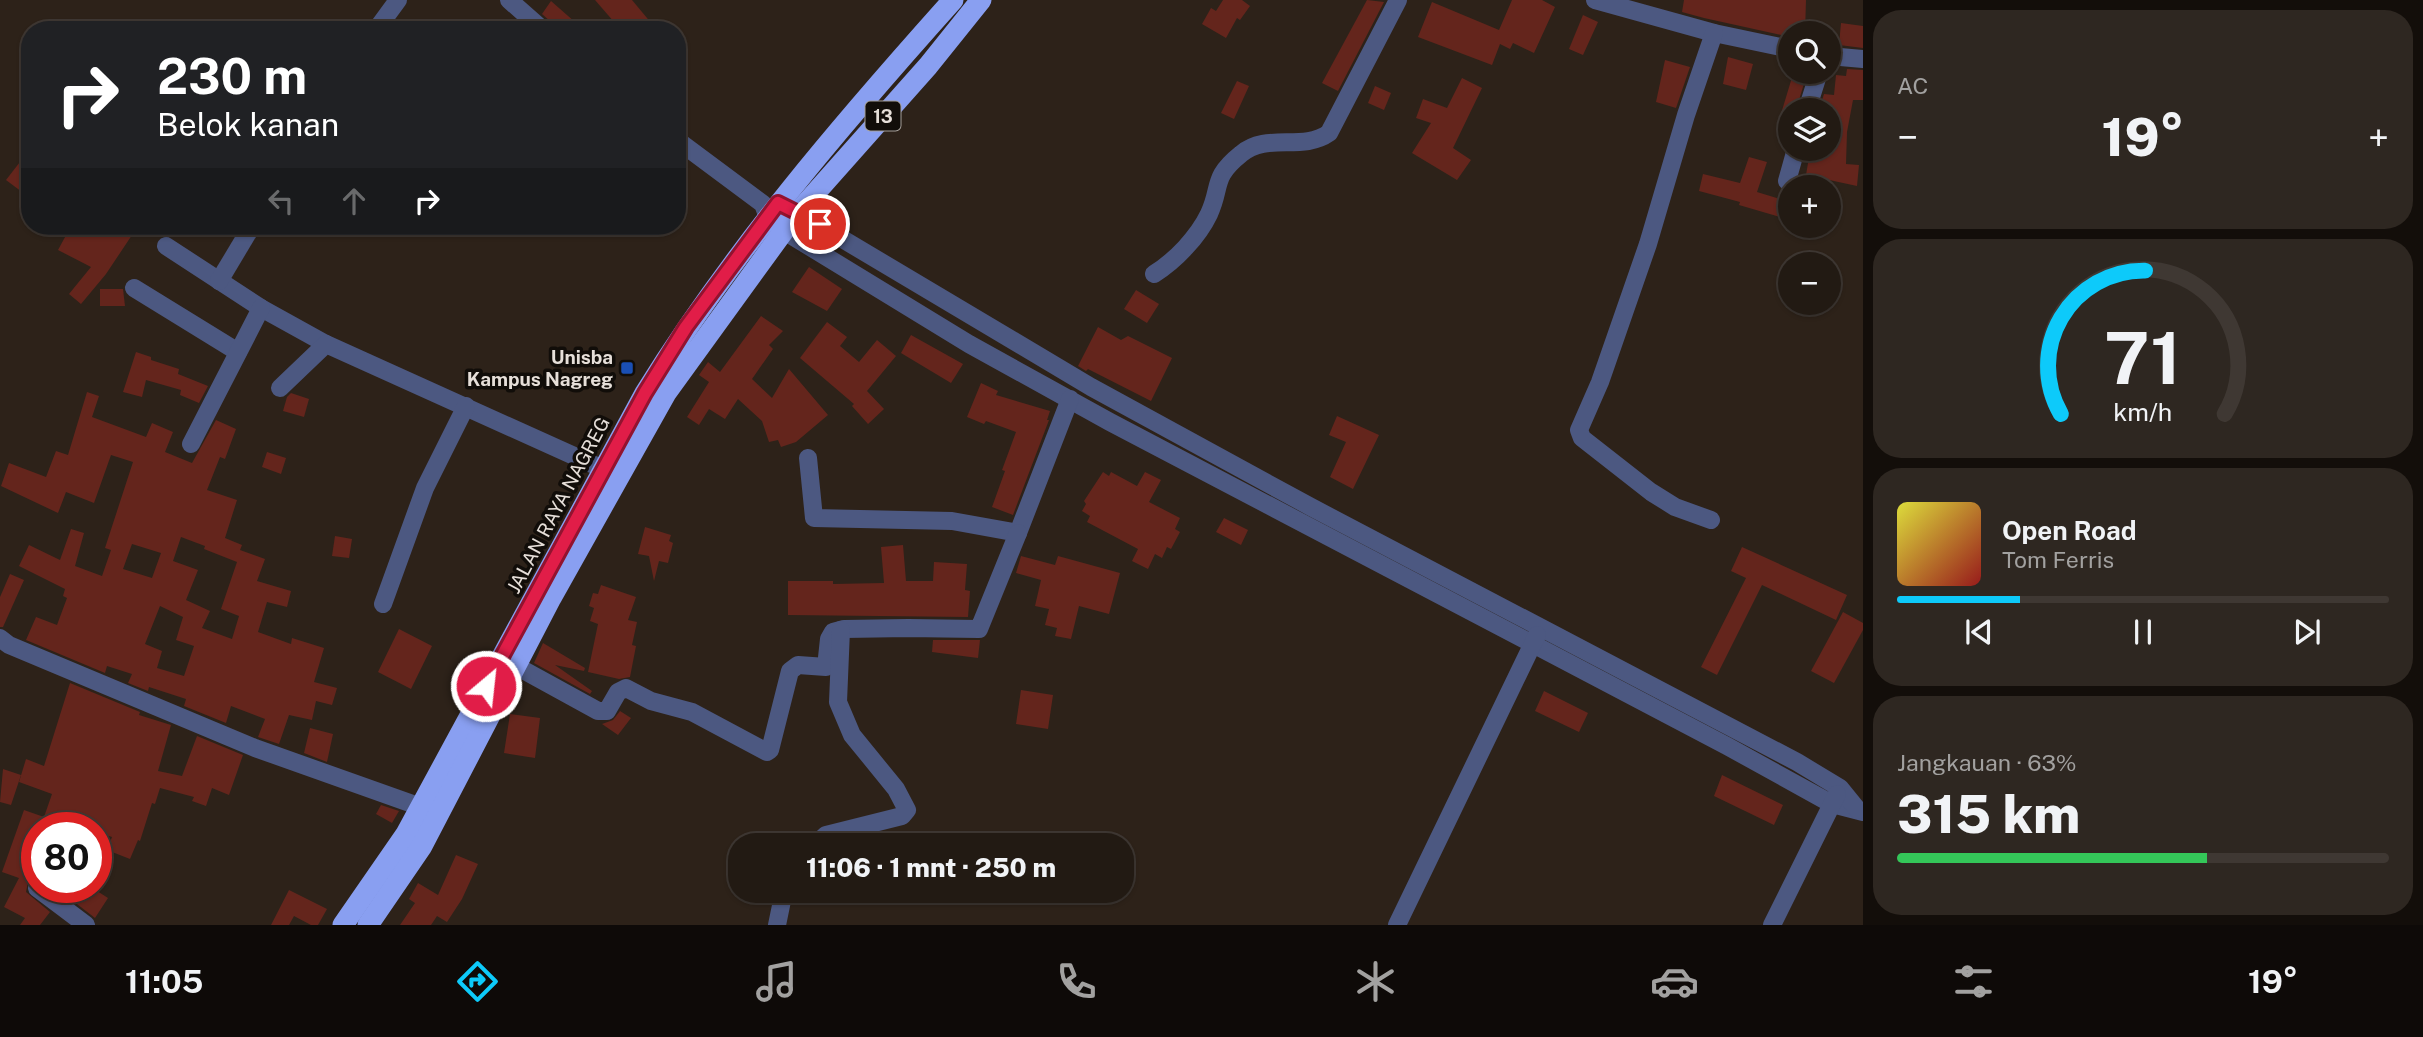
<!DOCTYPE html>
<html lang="id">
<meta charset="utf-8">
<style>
:root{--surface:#221a13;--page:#2e2721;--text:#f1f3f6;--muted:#a2a1a0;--line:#3f3833;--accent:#0dcafa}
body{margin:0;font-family:"Public Sans",sans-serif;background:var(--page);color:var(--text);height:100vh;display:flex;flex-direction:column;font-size:26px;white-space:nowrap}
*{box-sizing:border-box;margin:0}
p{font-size:23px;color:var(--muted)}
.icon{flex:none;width:38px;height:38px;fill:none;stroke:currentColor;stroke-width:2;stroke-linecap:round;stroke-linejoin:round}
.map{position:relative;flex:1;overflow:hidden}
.panel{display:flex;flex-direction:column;gap:10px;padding:10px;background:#130e0a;width:560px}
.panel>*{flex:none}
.guide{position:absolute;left:21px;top:21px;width:665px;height:214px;border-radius:28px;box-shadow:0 2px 5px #0004,0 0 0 2px var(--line);background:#202124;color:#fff;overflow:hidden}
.controls{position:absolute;left:1778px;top:21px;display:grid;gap:14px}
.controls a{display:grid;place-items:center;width:63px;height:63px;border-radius:50%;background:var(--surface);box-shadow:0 2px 5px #0004,0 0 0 2px var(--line);font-size:35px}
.speed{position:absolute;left:21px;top:812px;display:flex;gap:14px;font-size:35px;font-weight:700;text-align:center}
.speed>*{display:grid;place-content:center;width:91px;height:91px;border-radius:50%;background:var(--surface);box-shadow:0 2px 5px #0004,0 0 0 2px var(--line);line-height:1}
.speed .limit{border:10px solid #d22;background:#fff;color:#111}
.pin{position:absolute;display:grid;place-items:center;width:60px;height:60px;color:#fff;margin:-30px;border:4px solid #fff;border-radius:50%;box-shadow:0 2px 7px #0007}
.me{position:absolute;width:77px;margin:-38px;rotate:28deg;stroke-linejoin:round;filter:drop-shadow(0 0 5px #0008)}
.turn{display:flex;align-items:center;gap:24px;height:147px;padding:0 21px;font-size:32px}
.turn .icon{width:91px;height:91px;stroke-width:2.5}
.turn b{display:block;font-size:49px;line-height:60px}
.lanes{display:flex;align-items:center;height:66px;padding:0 21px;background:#0003;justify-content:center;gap:35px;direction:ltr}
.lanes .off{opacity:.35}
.big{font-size:52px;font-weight:800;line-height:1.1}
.panel .tile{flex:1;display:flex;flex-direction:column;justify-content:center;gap:10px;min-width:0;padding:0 24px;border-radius:28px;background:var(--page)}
.panel .dial{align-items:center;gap:0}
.dial svg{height:182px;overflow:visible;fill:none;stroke:var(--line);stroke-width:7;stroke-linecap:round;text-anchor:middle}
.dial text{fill:var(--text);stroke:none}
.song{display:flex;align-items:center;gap:21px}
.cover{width:84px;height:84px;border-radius:10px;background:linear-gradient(135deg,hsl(60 70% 55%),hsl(0 70% 35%))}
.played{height:7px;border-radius:4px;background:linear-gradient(90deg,var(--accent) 25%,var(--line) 25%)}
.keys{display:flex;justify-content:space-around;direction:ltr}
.heat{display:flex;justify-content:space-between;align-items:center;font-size:38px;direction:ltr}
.charge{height:10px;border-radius:5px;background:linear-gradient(90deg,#34c759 63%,var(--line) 0)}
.trip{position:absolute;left:728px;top:833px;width:406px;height:70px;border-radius:28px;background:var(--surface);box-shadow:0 2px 5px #0004,0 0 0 2px var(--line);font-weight:800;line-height:70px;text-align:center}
.menu{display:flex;height:112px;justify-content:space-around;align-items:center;background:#0e0a08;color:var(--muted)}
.menu .icon{width:49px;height:49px}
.menu .on{color:var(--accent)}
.menu b{font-size:32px;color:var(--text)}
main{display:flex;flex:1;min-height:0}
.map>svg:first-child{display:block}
</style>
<main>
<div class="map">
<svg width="1863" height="925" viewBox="0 0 1863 925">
<rect width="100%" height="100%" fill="#2d2219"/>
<!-- building -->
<g fill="#64251c" fill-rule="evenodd">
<path d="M595,0H632L657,30H621Z"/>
<path d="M1223,0H1242L1250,6L1240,20L1237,18L1226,38L1202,24L1211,8L1216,11Z"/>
<path d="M1367,0L1384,2L1338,91L1322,83Z"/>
<path d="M1512,0H1542L1555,7L1534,53L1513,43L1510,49L1500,44L1492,65L1418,37L1432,2L1499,30Z"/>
<path d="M1684,0H1806L1805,33H1790V37L1704,18L1682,12Z"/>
<path d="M551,1L584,30H554L551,22L542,14Z"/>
<path d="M1583,15L1598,22L1583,55L1569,49Z"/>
<path d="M1841,23L1863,26V48L1839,45Z"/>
<path d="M1728,57L1753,64L1746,90L1723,84Z"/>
<path d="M1665,60L1690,67L1676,108L1656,102Z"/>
<path d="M1847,69L1863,70V100H1853L1847,132L1846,164L1859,165L1857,186L1806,175L1810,151L1826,155L1829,149L1830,110H1819L1824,94L1834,95L1836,75L1846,76Z"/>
<path d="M1793,74L1806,77L1796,110H1790V131L1777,127Z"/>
<path d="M1462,78L1482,88L1453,148L1471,160L1457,180L1412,153L1431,123L1416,118L1423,99L1447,108Z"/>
<path d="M1237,81L1249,86L1234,119L1221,113Z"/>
<path d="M1375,86L1391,93L1384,110L1368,103Z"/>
<path d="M30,149V198L6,180Z"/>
<path d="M1749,157L1767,162L1757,192L1790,202V220L1739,205L1740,202L1699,191L1703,174L1740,183Z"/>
<path d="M71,226H138L106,274L81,304L69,294L91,267L58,250Z"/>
<path d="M809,267L842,289L827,311L792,292Z"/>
<path d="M100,289H123L125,306H100Z"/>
<path d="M1136,290L1159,304L1147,323L1124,309Z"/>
<path d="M761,316L783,331L769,345L773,349L752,379L772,398L789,369L828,415L796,442L781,447L778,440L769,442L762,421L738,399L725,419L709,409L699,425L687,417L709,382L699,375L708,362L720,372Z"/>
<path d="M827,322L847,337L840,346L859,362L877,340L896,356L867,391L884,409L868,424L852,406L854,404L800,358Z"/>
<path d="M1098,327L1121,340L1128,336L1172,358L1151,401L1088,369L1086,371L1078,366Z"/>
<path d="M911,335L963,364L951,383L901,353Z"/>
<path d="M136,352L151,357V360L179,369L178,374L208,386L199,403L180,395L181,390L146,380L142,397L123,392Z"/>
<path d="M981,383L998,391L996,395L1050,411L1047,420H1049L1013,515L992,507L1005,471L1002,470L1016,432L986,421L984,424L967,417Z"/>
<path d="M87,392L99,396L92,417L146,437L152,423L173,432L165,452L192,463L216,420L236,429L225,459L220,457L207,490L237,500L225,538L242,545L240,550L265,559L257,581L291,591L287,607L267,602L258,632L291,644L292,638L324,648L314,682L337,688L332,705L316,701L312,720L289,715L279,744L258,737L265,719L231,706L226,723L184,706L186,699L149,687L148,691L128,683L132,674L107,666L105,673L26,640L36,617L57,625L67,598L63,596L65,589L19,566L29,545L60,560L71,529L84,533L75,566L102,576L111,550L105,548L133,462L111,455L94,503L66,492L58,513L1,486L9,463L46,477L56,451L68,455ZM181,537L205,546L204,549L237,562L221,609L239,616L232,639L202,628L210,611L186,600L198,570L173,561ZM132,544L161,553L152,578L123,569ZM160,606L183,617L176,640L194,646L184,676L157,668L162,651L145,644Z"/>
<path d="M291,393L309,399L304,417L283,411L287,397Z"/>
<path d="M1337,416L1379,435L1353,489L1330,477L1346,442L1329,435Z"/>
<path d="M267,452L286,458L281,474L262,467Z"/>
<path d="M1103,472L1109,476L1111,472L1137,486L1145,472L1161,480L1149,502L1180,518L1175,529L1180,532L1171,549L1167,547L1162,558L1155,554L1148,569L1132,561L1138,549L1087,522L1090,516L1082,511L1086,504L1084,501Z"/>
<path d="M1224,518L1248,530L1241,545L1216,532Z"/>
<path d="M645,527L671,535L669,541L673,543L668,563L659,561L654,581L649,556L638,554Z"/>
<path d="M335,536L352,539L349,558L332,556Z"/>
<path d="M903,545L906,581H933L934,562L967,564L965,590L970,591L968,617L788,615V581H833V584L884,583L881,547Z"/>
<path d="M1742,547L1847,595L1836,620L1762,585L1717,675L1701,667L1746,578L1731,571Z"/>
<path d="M1021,556L1055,565L1058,556L1120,573L1109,614L1079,606L1071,639L1055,636L1057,628L1045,625L1049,609L1035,606L1041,580L1016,573Z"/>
<path d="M10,574L24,580L3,627H0V597Z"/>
<path d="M601,585L636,597L628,620L637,622L632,645L636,646L630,677L619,679L588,672L598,624L590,621L594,608L589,606L593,593L598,594Z"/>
<path d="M1843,612L1863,623V630L1834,683L1811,671Z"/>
<path d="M399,629L432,646L411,689L378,672Z"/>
<path d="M933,640H980L978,658L932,652Z"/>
<path d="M543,643L585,668L584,671L555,665L592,691L590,694L534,663Z"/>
<path d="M70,683L140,712L139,715L171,725L158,771L182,776L197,736L243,755L229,795L212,788L206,806L192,801L194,797L160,788L155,804L152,803L140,841L138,840L130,859L107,850L112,837L96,832V828H37V877L28,882L26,892L50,912L40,925H20L25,918L4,907L19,878L2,872L24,810L44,817L52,794L19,782L26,759L44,766Z"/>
<path d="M1021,690L1053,695L1048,729L1016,724Z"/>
<path d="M1544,691L1588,713L1579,732L1535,711Z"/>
<path d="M620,711L631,718L618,735L602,724L613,720Z"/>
<path d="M510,714L540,718L535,758L504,753Z"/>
<path d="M310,728L333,734L327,762L304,753Z"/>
<path d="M3,769L21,775L11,805L0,802Z"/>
<path d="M1722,775L1783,805L1774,825L1714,796Z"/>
<path d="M381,805L399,811L392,823L376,814Z"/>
<path d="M883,832L918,838L917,845H866L868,836Z"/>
<path d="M456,855L478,864L462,899L447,922L437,916L431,925H400L415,903L409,899L418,883L438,895Z"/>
<path d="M55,887H76L91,894L94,889L108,898L95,918Z"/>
<path d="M289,890L327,909L318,925H311L294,916L289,925H271Z"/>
</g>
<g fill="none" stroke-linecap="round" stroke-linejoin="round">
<!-- minor -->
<g stroke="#4c5881" stroke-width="18">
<path d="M509,0L543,30"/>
<path d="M1595,0L1714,33L1790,49"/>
<path d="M376,30L398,0"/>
<path d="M1829,56L1863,59"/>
<path d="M1807,110L1819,72"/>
<path d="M677,140L763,204L768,218L784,231L969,344L1110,422L1727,746L1832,804L1863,812"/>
<path d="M1787,181L1796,149"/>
<path d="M787,206L1091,387L1311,507L1797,762L1840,788L1858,810"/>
<path d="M166,246L261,308L326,344"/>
<path d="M1154,274C1175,261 1198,237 1209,214C1222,186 1211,178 1241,154C1267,132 1302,152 1329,133L1398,0"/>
<path d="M219,281L252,226"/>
<path d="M134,288L238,352"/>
<path d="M280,388L326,344L603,469"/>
<path d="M191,444L261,308"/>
<path d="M808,458L814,518L952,521L1018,533L1070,399"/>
<path d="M1711,520L1675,507L1651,492L1582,438L1579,430L1600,382L1648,244L1686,115L1714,33"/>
<path d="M383,604L425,488L466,406"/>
<path d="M0,638L9,645L255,748L421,807"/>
<path d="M516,666L598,711H607L618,692L626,688L651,701L692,712L767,752L770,750L790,671L798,665L826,667L829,639L833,632L844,629L908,628L979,629L1018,533"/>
<path d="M815,845L826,835L902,816L907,810L896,789L852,735L838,702L841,630"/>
<path d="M37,888L86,925"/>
<path d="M777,925L784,891"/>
<path d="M1397,925L1537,635"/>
<path d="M1772,925L1837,794"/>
</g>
<!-- highway -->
<g stroke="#899ff1" stroke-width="21">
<path d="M343,925L406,834L645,393C733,251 842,124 953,0"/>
<path d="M368,925L422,846L551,598L666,393L793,218L928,66L981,0"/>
</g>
</g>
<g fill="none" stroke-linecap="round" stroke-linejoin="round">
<defs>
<path id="route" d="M486,686L645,393L686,327L778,203L820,224"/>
</defs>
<!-- route casing -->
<use href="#route" stroke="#92132f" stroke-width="18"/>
<!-- route -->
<use href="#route" stroke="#e11d48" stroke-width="12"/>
</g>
<!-- markers -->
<rect fill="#1a4fb4" stroke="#110d09" stroke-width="2.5" x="620" y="361" width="14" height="14" rx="3.5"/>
<g text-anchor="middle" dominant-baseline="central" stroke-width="7" stroke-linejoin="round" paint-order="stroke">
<!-- shield labels -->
<rect fill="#110d09" stroke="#a6a09b" stroke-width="2" x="865.5" y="101.5" width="35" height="29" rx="5"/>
<g font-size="18" font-weight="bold" fill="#e6dfd9">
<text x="883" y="116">13</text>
</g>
<!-- poi labels -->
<g font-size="19" font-weight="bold" fill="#e6dfd9" stroke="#110d09" text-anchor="end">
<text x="613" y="357">Unisba<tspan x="613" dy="22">Kampus Nagreg</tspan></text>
</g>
<!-- street labels -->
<g font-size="19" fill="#e6dfd9" stroke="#110d09">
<text transform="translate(558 505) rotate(-62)">JALAN RAYA NAGREG</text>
</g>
</g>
</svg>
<div class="controls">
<a><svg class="icon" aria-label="search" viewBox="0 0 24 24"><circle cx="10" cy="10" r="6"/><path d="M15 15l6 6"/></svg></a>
<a><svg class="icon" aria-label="layers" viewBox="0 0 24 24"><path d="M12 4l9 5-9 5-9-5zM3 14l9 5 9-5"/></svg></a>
<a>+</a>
<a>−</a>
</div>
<div class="speed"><div class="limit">80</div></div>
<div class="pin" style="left:820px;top:224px;background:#d93025"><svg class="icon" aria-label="arrive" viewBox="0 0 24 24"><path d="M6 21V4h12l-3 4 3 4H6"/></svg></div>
<svg class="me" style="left:486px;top:686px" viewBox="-20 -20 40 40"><circle r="17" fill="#e11d48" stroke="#fff" stroke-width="3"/><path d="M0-11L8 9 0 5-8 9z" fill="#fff"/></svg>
<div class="trip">11:06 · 1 mnt · 250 m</div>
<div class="guide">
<div class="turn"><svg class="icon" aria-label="right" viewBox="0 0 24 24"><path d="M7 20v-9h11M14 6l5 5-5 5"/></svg><div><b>230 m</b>Belok kanan</div></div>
<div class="lanes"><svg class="icon off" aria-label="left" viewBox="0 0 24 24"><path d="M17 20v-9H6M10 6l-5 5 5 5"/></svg><svg class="icon off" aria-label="ahead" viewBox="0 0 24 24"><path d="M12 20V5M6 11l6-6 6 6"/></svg><svg class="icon" aria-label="right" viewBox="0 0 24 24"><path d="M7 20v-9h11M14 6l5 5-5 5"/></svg></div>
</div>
</div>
<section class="panel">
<div class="tile"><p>AC</p>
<div class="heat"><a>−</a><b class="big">19°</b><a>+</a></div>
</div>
<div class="tile dial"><svg viewBox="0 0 100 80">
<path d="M14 69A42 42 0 1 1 86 69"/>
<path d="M14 69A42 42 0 0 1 51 6" stroke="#0dcafa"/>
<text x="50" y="56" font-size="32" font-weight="700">71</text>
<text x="50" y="72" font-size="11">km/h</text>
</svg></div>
<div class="tile">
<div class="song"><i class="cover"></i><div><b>Open Road</b><p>Tom Ferris</p></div></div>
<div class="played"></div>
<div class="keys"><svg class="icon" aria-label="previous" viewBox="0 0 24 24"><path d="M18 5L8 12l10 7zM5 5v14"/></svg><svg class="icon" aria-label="pause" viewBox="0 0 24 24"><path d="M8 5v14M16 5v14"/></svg><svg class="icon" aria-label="next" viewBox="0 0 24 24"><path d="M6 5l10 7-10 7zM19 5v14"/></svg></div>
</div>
<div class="tile"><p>Jangkauan · 63%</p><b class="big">315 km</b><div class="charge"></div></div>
</section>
</main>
<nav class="menu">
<b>11:05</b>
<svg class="icon on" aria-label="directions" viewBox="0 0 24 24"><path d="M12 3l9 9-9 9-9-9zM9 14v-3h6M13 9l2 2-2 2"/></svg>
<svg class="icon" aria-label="music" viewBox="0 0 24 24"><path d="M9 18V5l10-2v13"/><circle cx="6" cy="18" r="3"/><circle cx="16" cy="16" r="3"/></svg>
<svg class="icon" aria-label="phone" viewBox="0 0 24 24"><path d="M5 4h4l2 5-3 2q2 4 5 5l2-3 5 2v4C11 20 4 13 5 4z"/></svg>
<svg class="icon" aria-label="climate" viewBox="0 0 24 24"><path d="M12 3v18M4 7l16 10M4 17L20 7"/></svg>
<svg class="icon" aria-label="car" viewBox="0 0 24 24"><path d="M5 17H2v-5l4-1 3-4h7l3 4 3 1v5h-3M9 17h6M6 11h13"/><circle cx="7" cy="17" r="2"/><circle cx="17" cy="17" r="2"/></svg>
<svg class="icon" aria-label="filters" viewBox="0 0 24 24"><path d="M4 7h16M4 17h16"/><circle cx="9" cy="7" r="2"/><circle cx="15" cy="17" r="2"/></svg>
<b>19°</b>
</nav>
